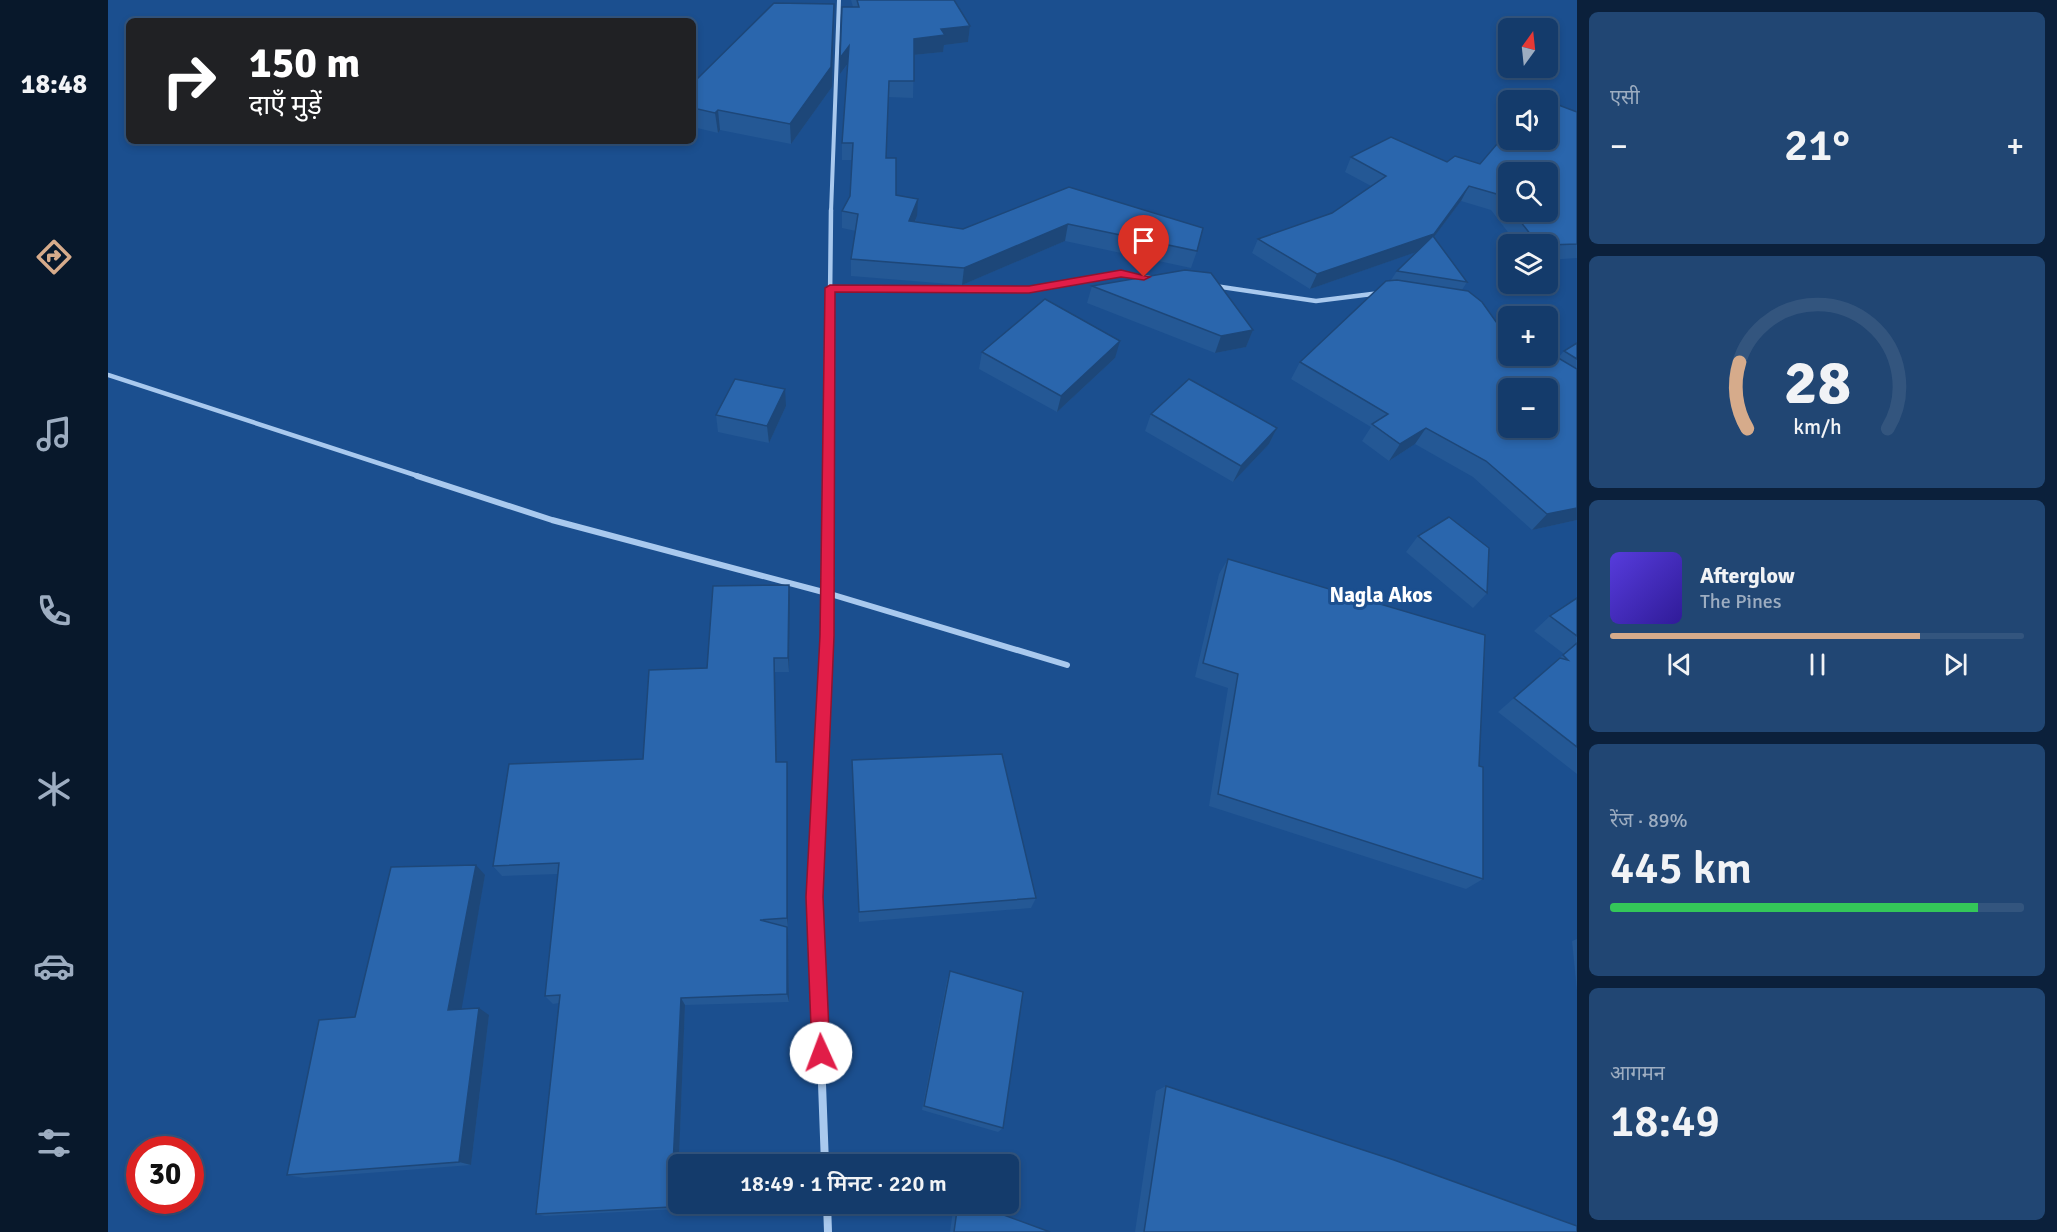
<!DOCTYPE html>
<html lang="hi">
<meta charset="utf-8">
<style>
:root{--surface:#143b6b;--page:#214673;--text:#f1f3f6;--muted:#9dadc1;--line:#33557e;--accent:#d6ab8b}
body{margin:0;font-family:Signika,"Noto Sans Devanagari",sans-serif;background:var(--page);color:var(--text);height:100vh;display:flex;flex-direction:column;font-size:22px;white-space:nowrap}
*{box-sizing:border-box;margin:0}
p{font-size:20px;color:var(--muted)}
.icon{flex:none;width:33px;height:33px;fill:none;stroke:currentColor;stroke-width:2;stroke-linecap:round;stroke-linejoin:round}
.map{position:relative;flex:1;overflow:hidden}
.side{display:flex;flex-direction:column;gap:12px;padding:12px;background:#0b203b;width:480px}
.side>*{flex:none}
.top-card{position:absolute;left:18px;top:18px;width:570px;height:126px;border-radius:9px;box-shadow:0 3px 9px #0003,0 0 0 2px var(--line);background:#202124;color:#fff;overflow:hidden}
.needle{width:39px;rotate:15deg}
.buttons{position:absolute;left:1390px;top:18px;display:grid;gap:12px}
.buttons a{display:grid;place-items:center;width:60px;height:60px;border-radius:9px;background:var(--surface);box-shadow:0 3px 9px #0003,0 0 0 2px var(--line);font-size:30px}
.speed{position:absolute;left:18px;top:1136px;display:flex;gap:12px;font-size:30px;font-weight:700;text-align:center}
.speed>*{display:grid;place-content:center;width:78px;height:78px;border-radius:50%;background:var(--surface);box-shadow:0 3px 9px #0003,0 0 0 2px var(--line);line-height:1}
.speed .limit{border:9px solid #d22;background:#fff;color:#111}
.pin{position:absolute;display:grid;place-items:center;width:51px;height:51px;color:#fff;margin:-62px -26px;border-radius:50% 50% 50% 0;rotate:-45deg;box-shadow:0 0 6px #0007}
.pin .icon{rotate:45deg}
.me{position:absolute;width:66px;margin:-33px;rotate:358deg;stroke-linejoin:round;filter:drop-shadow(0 0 4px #0008)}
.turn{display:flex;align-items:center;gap:21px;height:126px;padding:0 24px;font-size:27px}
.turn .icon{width:78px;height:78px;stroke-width:2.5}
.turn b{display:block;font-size:42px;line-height:51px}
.big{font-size:45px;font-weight:600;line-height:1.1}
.side .widget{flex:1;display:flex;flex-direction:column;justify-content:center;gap:9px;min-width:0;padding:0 21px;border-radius:9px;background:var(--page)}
.side .dial{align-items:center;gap:0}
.dial svg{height:156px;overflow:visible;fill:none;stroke:var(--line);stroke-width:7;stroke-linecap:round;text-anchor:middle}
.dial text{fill:var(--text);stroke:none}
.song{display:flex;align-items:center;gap:18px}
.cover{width:72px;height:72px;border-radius:9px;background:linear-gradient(135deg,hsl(250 70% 55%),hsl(250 70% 35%))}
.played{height:6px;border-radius:3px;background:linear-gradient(90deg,var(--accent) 75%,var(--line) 75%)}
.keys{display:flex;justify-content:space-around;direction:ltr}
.heat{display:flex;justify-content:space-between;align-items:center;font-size:33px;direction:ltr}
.charge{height:9px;border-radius:4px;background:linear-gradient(90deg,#34c759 89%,var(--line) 0)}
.trip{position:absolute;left:560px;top:1154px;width:351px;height:60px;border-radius:9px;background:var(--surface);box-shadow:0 3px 9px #0003,0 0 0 2px var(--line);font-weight:600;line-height:60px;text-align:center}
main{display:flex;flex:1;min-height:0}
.menu{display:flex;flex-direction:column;width:108px;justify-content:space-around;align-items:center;background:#08182b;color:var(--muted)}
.menu .icon{width:42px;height:42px}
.menu .on{color:var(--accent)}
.menu b{font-size:27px;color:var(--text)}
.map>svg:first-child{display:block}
</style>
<main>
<nav class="menu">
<b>18:48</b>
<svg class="icon on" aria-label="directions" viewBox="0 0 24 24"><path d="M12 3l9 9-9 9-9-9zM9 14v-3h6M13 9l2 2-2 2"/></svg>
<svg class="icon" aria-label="music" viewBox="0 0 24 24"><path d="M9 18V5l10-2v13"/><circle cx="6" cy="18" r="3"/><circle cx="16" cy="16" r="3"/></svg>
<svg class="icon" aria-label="phone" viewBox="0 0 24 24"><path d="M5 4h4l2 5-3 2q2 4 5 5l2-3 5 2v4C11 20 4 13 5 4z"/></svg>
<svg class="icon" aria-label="climate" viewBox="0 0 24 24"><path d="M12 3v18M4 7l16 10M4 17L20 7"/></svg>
<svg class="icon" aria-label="car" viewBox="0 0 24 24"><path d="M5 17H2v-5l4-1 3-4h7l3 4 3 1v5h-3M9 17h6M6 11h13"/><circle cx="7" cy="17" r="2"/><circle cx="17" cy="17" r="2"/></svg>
<svg class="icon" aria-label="filters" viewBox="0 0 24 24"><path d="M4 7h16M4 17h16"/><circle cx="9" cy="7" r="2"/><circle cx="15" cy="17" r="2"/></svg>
</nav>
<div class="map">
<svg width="1469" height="1232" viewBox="0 0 1469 1232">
<rect width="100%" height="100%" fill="#1b4f8f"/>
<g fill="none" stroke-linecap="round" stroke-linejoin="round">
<!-- street-far3 -->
<path stroke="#a9c9ee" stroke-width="4" d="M723,212L731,0"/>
<!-- street-far2 -->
<g stroke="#a9c9ee" stroke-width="4.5">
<path d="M1107,286L1208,301L1272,293"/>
<path d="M722,288L921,290L1013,274L1043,278"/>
<path d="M0,375L313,477"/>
<path d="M720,477L723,210"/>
</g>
<!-- street-far1 -->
<g stroke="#a9c9ee" stroke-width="6">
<path d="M309,476L444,520L719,593L959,665"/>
<path d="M711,812L719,636L720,476"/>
</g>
<!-- street -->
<g stroke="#a9c9ee" stroke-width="8">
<path d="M711,810L707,897L717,1164"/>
<path d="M719,1203L720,1232"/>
</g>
</g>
<!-- wall -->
<g fill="#245895" fill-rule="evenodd">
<path d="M743,0H846L862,26L860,42L836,45L835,52L806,55L805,98L780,97L778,158L788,195L809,216L807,222L855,229L961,187L1089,251L1083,268L957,241L854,285L743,276V259L748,231L734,228V211L742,196L744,160H734V143L740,64L732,74V58L745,7Z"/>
<path d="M726,4L724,87L683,144L612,130L610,133L585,127V83Z"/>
<path d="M1469,112V258L1440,260V244H1409L1383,210L1353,201L1326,237L1359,282L1354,290L1391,326L1443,359L1450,358L1456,351L1469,343V520L1424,530L1365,477L1307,444L1281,461L1254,441L1263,427L1183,379L1192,362L1283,280L1289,271L1308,252L1202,289L1144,253L1150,239L1224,213L1263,186L1237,172L1243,157L1372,164ZM1401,172L1440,212H1401Z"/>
<path d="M984,286L1145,330L1138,347L1107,353L979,303Z"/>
<path d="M874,352L1007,358L949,412L871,369Z"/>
<path d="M678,406L661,443L610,432L608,415Z"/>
<path d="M1043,414L1169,428L1161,444L1125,482L1037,431Z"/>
<path d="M1310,536L1379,593L1365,608L1298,552Z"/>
<path d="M1120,559L1371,766L1375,879L1358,889L1101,806L1120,688L1087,677L1111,574Z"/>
<path d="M1469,598V774L1390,712L1456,654L1426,631L1442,616Z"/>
<path d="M682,599L681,672H667L669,762L680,774V927H679L680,936L681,1002L577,1005L569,1209L437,1216L428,1214L451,1003L445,1004L437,996L450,874L394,876L385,866L535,759Z"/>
<path d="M744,760L928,898L923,908L751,922Z"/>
<path d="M377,875L353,1009L381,1015L363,1165L196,1178L179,1175L247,1017Z"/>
<path d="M1469,939V991L1464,941Z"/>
<path d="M842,971L895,1128L890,1132L814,1110L839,980Z"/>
<path d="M1058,1086L1469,1232H1027L1048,1091Z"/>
<path d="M846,1203H863L942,1232H842Z"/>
</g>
<!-- shaded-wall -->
<g fill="#1d4779">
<path d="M726,4L724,87L683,144L682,124Z"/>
<path d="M862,26L860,42L836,45L835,52L805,55L806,39L833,29Z"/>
<path d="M741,46V62L732,74V58Z"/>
<path d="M610,110L612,130L610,133L607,113Z"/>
<path d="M1361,186L1353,201L1317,249L1202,289L1209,274Z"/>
<path d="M810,199L809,216L800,238L801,221Z"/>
<path d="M960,224L957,241L854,285L856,268Z"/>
<path d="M1145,330L1138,347L1107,353L1113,336Z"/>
<path d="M1012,341L1007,358L949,412L953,396Z"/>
<path d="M677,389L678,406L661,443L659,426Z"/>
<path d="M1169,428L1161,444L1125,482L1133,466Z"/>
<path d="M1318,428L1307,444L1281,461L1292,444Z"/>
<path d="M1469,508V520L1424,530L1439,514Z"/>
<path d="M681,585L682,599L681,672L680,658Z"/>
<path d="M666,658L667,672L669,774L668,762Z"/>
<path d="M679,762L680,774V927L679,918Z"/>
<path d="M368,865L377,875L352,1018L340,1010Z"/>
<path d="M679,927L680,936L681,1002L679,994Z"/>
<path d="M573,998L577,1005L569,1209L563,1207Z"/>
<path d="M371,1008L381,1015L363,1165L351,1162Z"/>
</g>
<!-- building -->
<g fill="#2a66ad" stroke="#1d4779" stroke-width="1.5" fill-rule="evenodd">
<path d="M749,0H846L862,26L833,29L837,35L806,39V81H781L778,158H788V195L810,199L801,221L855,229L961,187L1095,228L1089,251L960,224L856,268L743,259L750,214L734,211L742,196L745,143H734L741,46L732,58L734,7H751Z"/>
<path d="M666,3L726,4L723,67L682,124L610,110L607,113L585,108V83Z"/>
<path d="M1429,97L1438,100H1427Z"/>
<path d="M1440,101L1469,112V244L1440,245L1430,244L1405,212H1440V172H1401V206L1392,195L1361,186L1326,234L1209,274L1150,239L1224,213L1278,176L1243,157L1283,137L1339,162L1347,156L1372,164L1401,130V140H1440Z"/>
<path d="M1325,236L1359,282L1289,271Z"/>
<path d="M1077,270L1103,273L1145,330L1113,336L984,286Z"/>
<path d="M1289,280L1360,291L1374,302L1391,326L1401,332V356H1437L1443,359L1447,356L1469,369V508L1439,514L1378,461L1318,428L1292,444L1264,424L1280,414L1192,362L1278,281ZM1401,388H1440V428H1401Z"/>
<path d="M937,299L1012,341L953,396L874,352Z"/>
<path d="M1469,343V359L1456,351Z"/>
<path d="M627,379L677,389L659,426L608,415Z"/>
<path d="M1081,379L1169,428L1133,466L1043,414Z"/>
<path d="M1341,517L1381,548L1379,593L1310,536Z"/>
<path d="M1120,559L1377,635L1371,766L1375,767V879L1110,794L1130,674L1095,663Z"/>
<path d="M681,585L680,658H666L668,762H679V918L652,920L679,927V994L573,998L563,1207L428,1214L452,995L437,996L451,863L385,866L401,764L535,759L541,670L599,668L605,586Z"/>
<path d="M1469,598V636L1442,616Z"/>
<path d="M1469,643V747L1406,698L1452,658L1460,660L1455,655Z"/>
<path d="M894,754L928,898L751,912L744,760Z"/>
<path d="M368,865L340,1010L371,1008L351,1162L179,1175L211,1020L247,1017L283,867Z"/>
<path d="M842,971L915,992L895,1128L816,1106Z"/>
<path d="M1058,1086L1286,1160L1469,1226V1232H1036Z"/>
<path d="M850,1203H863L942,1232H846Z"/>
</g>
<!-- route -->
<path fill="#e11d48" stroke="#92132f" stroke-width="1.5" d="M1013,270L1042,277L1036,280L1013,277L921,293L727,292L726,636L715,897L722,1053L719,1059L713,1062L707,1059L704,1053L698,897L712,636L717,288L722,285L921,286Z"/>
<g text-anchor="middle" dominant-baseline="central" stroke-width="6" stroke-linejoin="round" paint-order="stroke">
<!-- quarter labels -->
<g font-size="21" font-weight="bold" fill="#fff" stroke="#1b4f8f">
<text x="1273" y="595">Nagla Akos</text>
</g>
</g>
</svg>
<div class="buttons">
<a><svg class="needle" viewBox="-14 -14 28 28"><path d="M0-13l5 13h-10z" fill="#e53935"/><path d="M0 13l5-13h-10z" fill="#9dadc1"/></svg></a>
<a><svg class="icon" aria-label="sound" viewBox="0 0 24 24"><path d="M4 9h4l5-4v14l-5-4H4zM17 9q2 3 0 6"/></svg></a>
<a><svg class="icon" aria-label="search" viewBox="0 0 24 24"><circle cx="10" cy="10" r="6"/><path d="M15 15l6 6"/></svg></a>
<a><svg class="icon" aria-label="layers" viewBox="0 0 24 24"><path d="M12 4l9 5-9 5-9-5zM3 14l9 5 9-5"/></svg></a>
<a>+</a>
<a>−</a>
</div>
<div class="speed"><div class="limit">30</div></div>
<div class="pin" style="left:1036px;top:277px;background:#d93025"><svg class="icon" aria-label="arrive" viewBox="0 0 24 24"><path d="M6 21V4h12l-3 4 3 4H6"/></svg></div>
<svg class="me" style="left:713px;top:1053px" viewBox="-20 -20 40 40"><circle r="19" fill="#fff"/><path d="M0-13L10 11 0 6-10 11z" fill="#e11d48"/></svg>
<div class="trip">18:49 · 1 मिनट · 220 m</div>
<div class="top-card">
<div class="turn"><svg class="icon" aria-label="right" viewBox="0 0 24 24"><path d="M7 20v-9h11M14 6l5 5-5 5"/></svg><div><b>150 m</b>दाएँ मुड़ें</div></div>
</div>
</div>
<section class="side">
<div class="widget"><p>एसी</p>
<div class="heat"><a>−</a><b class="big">21°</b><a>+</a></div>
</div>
<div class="widget dial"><svg viewBox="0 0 100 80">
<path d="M14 69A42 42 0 1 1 86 69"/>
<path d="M14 69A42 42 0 0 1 10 35" stroke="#d6ab8b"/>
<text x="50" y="56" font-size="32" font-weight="700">28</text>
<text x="50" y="72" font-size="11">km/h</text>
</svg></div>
<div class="widget">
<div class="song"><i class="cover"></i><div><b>Afterglow</b><p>The Pines</p></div></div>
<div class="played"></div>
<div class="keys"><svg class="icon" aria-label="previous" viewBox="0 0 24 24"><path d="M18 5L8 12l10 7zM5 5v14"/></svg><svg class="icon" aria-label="pause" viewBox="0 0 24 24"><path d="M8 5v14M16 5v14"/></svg><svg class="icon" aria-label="next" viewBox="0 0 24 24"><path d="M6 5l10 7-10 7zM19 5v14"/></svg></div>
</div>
<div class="widget"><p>रेंज · 89%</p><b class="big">445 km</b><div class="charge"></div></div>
<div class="widget"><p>आगमन</p><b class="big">18:49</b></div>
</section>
</main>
